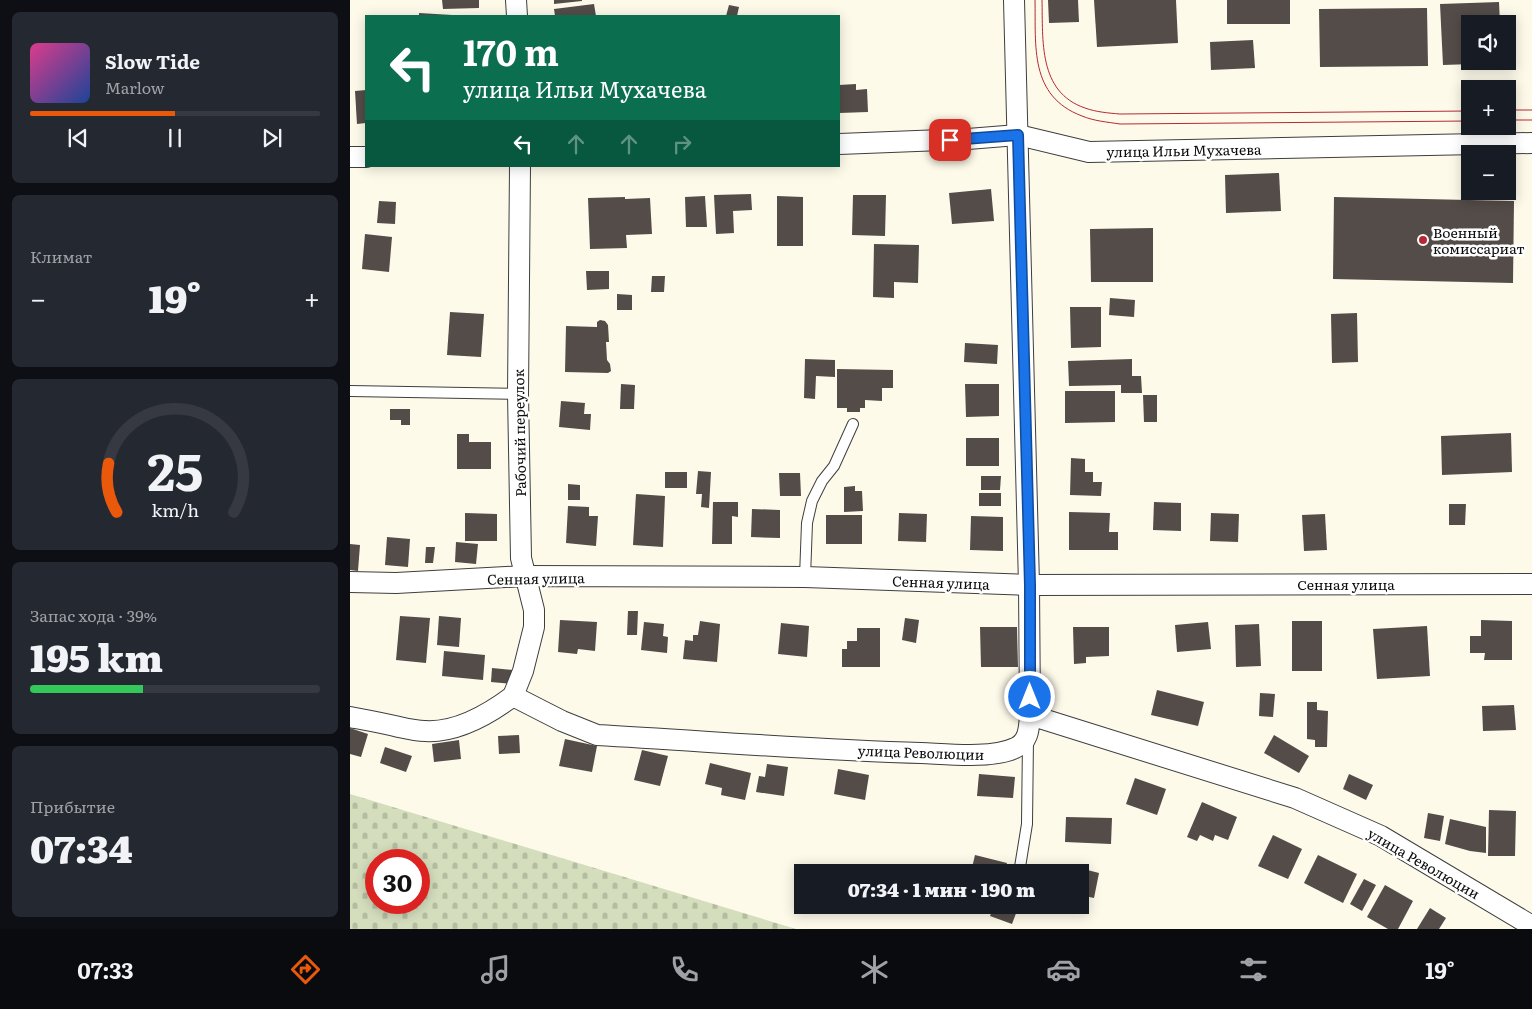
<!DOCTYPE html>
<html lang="ru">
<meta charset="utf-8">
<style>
:root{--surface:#171b24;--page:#242831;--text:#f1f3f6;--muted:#9ea1a6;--line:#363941;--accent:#ea580c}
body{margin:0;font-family:Literata,serif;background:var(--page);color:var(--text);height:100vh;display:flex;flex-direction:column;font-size:19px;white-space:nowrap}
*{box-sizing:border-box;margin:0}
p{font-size:16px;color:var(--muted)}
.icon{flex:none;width:28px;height:28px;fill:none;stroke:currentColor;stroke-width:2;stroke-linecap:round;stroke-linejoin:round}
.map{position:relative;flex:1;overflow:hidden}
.sheet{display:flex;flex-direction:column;gap:12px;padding:12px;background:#0d0f14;width:350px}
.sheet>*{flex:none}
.guide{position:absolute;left:15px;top:15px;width:475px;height:152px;border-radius:0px;box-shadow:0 2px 12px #0003;background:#0b6e4f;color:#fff;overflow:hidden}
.fabs{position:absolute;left:1111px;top:15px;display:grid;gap:10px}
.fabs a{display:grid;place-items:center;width:55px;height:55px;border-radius:0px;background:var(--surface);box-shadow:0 2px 12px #0003;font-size:25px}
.speed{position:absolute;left:15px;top:849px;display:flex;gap:10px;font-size:25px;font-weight:700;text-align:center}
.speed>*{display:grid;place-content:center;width:65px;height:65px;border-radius:50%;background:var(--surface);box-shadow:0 2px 12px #0003;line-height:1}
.speed .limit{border:8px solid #d22;background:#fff;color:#111}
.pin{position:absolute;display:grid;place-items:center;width:42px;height:42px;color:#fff;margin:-21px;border-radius:10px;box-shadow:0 2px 8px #0006}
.me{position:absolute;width:55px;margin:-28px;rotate:0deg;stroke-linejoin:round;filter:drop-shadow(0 0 4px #0008)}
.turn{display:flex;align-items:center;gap:18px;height:105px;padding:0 15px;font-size:22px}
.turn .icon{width:65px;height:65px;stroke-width:2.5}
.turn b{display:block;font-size:35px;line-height:42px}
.lanes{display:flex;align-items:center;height:48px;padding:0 15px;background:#0003;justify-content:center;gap:25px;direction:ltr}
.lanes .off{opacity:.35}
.big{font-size:38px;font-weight:800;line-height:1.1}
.sheet .card{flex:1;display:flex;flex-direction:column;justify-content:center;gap:8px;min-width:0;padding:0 18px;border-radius:8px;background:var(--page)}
.sheet .dial{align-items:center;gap:0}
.dial svg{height:130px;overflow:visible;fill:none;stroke:var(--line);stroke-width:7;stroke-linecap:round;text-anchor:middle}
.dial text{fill:var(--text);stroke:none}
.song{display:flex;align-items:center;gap:15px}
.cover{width:60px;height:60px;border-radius:8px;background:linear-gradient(135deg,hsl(330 70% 55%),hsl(220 70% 35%))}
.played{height:5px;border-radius:2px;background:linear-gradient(90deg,var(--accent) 50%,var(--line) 50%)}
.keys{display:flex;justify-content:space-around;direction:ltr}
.heat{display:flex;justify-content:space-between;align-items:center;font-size:28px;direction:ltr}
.charge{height:8px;border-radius:4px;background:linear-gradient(90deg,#34c759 39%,var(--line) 0)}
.trip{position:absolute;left:444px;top:864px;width:295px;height:50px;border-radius:0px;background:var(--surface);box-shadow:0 2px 12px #0003;font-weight:800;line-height:50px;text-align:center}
.menu{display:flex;height:80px;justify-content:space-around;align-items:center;background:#090b0e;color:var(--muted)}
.menu .icon{width:35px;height:35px}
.menu .active{color:var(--accent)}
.menu b{font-size:22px;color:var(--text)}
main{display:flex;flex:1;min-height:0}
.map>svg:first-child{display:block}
</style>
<main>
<section class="sheet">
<div class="card">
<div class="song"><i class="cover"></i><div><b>Slow Tide</b><p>Marlow</p></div></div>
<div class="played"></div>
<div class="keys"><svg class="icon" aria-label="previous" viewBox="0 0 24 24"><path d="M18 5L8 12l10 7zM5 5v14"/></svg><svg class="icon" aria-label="pause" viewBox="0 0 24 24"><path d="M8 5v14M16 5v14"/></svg><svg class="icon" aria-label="next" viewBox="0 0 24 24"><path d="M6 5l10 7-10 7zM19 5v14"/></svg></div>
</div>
<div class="card"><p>Климат</p>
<div class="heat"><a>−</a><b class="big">19°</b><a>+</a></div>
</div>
<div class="card dial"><svg viewBox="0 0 100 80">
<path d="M14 69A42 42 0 1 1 86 69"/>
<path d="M14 69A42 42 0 0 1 9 39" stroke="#ea580c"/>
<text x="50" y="56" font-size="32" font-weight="700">25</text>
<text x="50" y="72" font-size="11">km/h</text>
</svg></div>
<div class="card"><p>Запас хода · 39%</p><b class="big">195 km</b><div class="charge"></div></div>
<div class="card"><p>Прибытие</p><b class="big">07:34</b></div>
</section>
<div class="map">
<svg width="1182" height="929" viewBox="0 0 1182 929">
<defs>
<pattern id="cemetery-stones" width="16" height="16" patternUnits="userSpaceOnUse" patternTransform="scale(1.25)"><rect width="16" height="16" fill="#d4debd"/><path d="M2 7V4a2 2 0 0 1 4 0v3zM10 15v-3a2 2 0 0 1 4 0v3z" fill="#b5bda1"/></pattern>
</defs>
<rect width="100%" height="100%" fill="#fefaea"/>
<!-- cemetery -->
<path fill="url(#cemetery-stones)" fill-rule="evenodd" d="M0,794L446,929H0ZM26,860H69V902H26Z"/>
<!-- building -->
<g fill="#534c48">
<path d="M92,0H129V8L93,9Z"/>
<path d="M204,0H232V1L204,4Z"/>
<path d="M698,0H728L729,22L699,23Z"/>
<path d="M744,0H826L828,43L747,47Z"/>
<rect x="877" y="0" width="63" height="24"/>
<path d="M1149,2L1150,24H1120V61H1152V63L1093,65L1090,4Z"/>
<path d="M244,4L246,16H205L204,9Z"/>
<path d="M379,5L389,7L387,16H376Z"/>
<path d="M1077,8L1078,66L970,67L969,9Z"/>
<path d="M69,13L102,15V16H69Z"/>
<path d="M903,40L905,68L861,70L860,42Z"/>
<path d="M506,84V90L517,89L518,112L489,113V85Z"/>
<path d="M16,90V123L7,124L5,91Z"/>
<path d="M929,173L931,211L876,213L875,175Z"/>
<path d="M641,189L644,221L602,224L599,193Z"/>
<path d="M401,194L402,210L383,211L384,233L366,234L364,195Z"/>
<path d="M503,195H536L535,236L502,235Z"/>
<path d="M355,196L357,227H336L335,197Z"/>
<path d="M427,196L453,197V246H427Z"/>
<path d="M275,197V199L300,198L302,234L276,235L277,248L240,249L238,198Z"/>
<path d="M984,197L1164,201L1163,283L983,279Z"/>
<path d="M29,201L46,202L45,224L27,223Z"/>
<path d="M803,228V282H741L740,229Z"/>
<path d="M15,234L42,237L39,272L12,269Z"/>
<path d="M524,244L569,245L568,283L544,282V298L523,297Z"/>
<path d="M236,271H259V289L237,290Z"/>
<path d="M302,276H315L314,292H301Z"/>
<path d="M267,294L282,295V310H267Z"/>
<path d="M760,298L785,300L784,317L759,315Z"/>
<path d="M720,307H751V347L721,348Z"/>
<path d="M100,312L134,314L131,357L97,355Z"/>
<path d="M1007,313L1008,362L982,363L981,314Z"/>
<path d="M250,320L255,321L258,325L259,342H256L257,360L260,364L261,371L258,373L215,372L216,326L247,327V322Z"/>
<path d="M615,343L648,345L647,364L614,362Z"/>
<path d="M455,359L485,360V377L466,376L465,399L454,398Z"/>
<path d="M782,359V376H791L792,393H771V385L719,386L718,361Z"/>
<path d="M487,369L543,370V388H532V401L515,400V408H510V412H497V408H487Z"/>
<path d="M271,384L285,385L284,409H270Z"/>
<path d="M615,384H649V416L616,417Z"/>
<path d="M715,391H765V422L715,423Z"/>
<path d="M793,395H807V422H794Z"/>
<path d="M211,401L235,403L234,414H241L240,430L209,427Z"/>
<path d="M40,409H60V425H51V420H40Z"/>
<path d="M1161,433L1162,472L1092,475L1091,436Z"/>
<path d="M107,434H119V442H141V469H107Z"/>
<rect x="616" y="438" width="33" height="28"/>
<path d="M721,458L735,459V472H743V482H752L751,496L720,495Z"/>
<path d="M348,471L361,472L359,508L351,507L352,494H346Z"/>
<rect x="315" y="472" width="22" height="16"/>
<path d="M429,473H450L451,496H430Z"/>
<path d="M631,476H651L650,490H631Z"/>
<path d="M218,484L230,485V500H218Z"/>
<path d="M505,486V491H512L513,511L494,512V487Z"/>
<rect x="629" y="493" width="22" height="13"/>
<path d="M286,494L315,496L313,547L283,545Z"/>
<path d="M363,502H388V517L382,516V544H362Z"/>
<path d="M804,502L831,503V531L803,530Z"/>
<path d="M1099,504H1116L1115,525H1099Z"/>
<path d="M218,506L239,507V516H248L246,546L216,543Z"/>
<path d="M402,509L430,510V538L401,537Z"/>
<path d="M719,512L760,513L759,532H768V550H719Z"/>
<path d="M115,513L147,514V541H115Z"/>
<path d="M549,513L577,514L576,542L548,541Z"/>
<path d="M861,513L889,514L888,542L860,541Z"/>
<path d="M975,514L977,550L954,551L952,515Z"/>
<rect x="476" y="515" width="36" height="29"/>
<path d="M621,516L653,517V551L620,550Z"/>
<path d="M37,537L60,539L58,567L35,565Z"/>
<path d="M106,542L128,544L126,564L105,562Z"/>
<path d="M0,544L10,545L8,571L0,570Z"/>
<path d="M76,547H85L83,563H75Z"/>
<path d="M278,611H288L287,635H277Z"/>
<path d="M50,616L80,618L76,663L46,660Z"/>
<path d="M89,616L111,618L109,647L87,645Z"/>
<path d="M555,618L569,620L566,643L552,640Z"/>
<path d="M210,620L247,622L245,651L228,649L227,654L208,652Z"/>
<path d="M1131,620L1162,621V660H1134L1135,653H1120V636H1131Z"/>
<path d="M350,621L370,624L367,662L333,659L335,640L343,641V635H348Z"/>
<rect x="942" y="621" width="30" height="50"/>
<path d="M294,622L314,624L313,636L318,637L317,653L291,650Z"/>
<path d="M858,622L861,649L827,652L825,625Z"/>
<path d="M431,623L459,626L457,657L428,654Z"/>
<path d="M909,624L911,666L886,667L885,625Z"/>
<path d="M1077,626L1080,676L1027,679L1023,629Z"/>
<path d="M630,627H667L668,667H631Z"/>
<path d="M723,627H759V656L736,657V663L724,664Z"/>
<path d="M507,628H530V667H492V649H497V641H507Z"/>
<path d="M94,651L135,655L133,680L92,676Z"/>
<path d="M142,668L163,670L162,684L141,682Z"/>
<path d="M807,690L854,702L848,726L801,715Z"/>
<path d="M910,693L925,694L923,717L909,716Z"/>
<path d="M957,702H967V710L978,711L977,747H965V740L957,739Z"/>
<path d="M1164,705L1166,730L1133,731L1132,706Z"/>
<path d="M0,728L18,734L11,757L0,754Z"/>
<path d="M169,735L170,753L149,754L148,736Z"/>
<path d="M924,735L959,756L949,773L914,753Z"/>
<path d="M215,739L247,746L242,772L209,766Z"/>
<path d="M109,740L111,759L84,762L82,744Z"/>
<path d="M35,747L62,756L56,772L30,763Z"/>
<path d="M292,750L318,756L310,786L284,780Z"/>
<path d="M360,763L401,773L395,800L371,795L372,788L355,784Z"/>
<path d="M417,764L438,767L434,796L406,792L409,776L415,777Z"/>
<path d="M488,769L519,775L515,800L484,794Z"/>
<path d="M629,774L665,777L663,798L627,796Z"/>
<path d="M999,774L1023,785L1016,800L993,789Z"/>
<path d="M785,778L816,789L807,815L776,804Z"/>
<path d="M852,802L887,817L878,840L865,835L863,841L850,835L847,841L837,837Z"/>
<path d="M1139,810L1166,811L1165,856H1138Z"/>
<path d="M1078,813L1094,816L1090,841L1074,838Z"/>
<path d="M716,817L762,818L761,844L715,842Z"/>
<path d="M1100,819L1136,827V853L1120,851L1095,844Z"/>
<path d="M923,835L952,849L938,879L908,866Z"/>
<path d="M625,855L657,863L655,872H621Z"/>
<path d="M968,855L1007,874L993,903L954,883Z"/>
<path d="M714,864L749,873L744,898L730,895V872H712Z"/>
<path d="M1014,879L1026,885L1012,911L1000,904Z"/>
<path d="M1035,885L1063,901L1048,929H1038L1017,917Z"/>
<path d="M644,905H660L668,908L662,924L640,916Z"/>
<path d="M1080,908L1096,918L1089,929H1067Z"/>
</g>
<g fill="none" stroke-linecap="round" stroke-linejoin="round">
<defs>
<g id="service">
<path d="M0,391L168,394"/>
<path d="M455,577L457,523L462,501L472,481L484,466L503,424"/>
<path d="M670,867L677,824L678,739"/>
</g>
<g id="minor">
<path d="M166,0L167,16"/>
<path d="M664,0L679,585L680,715"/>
<path d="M489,144L618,139L668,135L739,152L1182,143"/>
<path d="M0,157H16"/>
<path d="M0,582L46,583L175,576L455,577L679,585L1182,584"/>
<path d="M163,696L173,671L184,627V610L171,558L168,394L170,166"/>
<path d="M0,717C16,720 33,723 49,727C58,729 67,731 75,731C107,733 139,714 163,696L212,721L247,735C355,741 463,750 571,753C597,754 642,759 665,748C679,742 679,728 680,715L945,798L1031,836L1182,926"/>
</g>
</defs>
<!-- service casing -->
<use href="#service" stroke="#3e3e3e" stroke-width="12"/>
<!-- minor casing -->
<use href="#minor" stroke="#3e3e3e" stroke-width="22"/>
<!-- service -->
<use href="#service" stroke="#fff" stroke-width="10"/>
<!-- minor -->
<use href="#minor" stroke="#fff" stroke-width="20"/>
<!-- tram -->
<g stroke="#b52934" stroke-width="1">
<path d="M685,0C686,46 679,96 732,116C744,121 757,122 770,124L1120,121"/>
<path d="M692,0C693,40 688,92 735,108C746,112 758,113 770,114L1120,111"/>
<path d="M1158,110H1182"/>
<path d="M1158,120H1182"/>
</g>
</g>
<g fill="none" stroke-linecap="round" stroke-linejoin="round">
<defs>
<path id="route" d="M600,140L668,135L680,585V697"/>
</defs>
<!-- route casing -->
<use href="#route" stroke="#114b97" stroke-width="12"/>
<!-- route -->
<use href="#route" stroke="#1a73e8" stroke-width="9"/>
</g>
<!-- markers -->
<circle fill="#b52934" stroke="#fff" stroke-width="2" cx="1073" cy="240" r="5"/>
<g text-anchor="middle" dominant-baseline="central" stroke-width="5" stroke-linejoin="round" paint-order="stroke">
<!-- street labels -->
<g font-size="14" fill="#0b0b0b" stroke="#fff">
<text transform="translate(834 150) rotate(-1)">улица Ильи Мухачева</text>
<text transform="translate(169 433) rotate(-91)">Рабочий переулок</text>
<text transform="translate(186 578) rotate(-1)">Сенная улица</text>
<text transform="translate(591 582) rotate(2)">Сенная улица</text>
<text x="996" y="584">Сенная улица</text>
<text transform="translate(571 752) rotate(2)">улица Революции</text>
<text transform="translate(1074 863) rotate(30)">улица Революции</text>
</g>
<!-- poi labels -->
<g font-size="14" fill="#0b0b0b" stroke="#fff" text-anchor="start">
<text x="1083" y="232">Военный<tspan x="1083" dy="16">комиссариат</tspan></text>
</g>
</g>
</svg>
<div class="fabs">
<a><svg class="icon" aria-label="sound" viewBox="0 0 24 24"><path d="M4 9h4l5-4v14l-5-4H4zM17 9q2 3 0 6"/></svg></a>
<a>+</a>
<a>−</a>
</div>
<div class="speed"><div class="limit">30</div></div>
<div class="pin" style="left:600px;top:140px;background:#d93025"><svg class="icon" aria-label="arrive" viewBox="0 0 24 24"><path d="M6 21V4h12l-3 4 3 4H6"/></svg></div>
<svg class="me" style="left:680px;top:697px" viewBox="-20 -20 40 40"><circle r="17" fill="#1a73e8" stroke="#fff" stroke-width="3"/><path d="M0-11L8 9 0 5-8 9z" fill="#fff"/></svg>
<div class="trip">07:34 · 1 мин · 190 m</div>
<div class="guide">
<div class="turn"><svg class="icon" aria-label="left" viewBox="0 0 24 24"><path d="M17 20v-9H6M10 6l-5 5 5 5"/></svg><div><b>170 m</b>улица Ильи Мухачева</div></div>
<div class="lanes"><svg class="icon" aria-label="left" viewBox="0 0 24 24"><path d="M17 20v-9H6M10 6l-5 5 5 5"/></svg><svg class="icon off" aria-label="ahead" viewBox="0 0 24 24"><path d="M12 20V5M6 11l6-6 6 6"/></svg><svg class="icon off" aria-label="ahead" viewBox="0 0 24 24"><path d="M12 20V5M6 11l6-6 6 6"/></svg><svg class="icon off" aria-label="right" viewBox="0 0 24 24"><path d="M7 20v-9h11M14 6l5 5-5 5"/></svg></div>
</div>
</div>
</main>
<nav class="menu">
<b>07:33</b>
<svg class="icon active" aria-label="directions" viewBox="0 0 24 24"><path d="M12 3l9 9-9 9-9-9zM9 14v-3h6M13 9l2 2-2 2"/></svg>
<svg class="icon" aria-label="music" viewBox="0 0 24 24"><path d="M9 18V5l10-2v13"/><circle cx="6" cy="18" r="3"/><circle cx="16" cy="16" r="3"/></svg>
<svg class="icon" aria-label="phone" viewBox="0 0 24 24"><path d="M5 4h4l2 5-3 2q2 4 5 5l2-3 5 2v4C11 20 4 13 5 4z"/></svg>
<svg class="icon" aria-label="climate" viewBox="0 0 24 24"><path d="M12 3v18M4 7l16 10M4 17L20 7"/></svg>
<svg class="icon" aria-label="car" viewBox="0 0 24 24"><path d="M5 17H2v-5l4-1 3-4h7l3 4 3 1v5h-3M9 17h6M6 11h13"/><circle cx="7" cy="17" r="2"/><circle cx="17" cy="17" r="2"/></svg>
<svg class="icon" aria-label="filters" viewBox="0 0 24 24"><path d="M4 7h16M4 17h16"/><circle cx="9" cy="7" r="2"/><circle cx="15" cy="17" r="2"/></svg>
<b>19°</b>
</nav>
